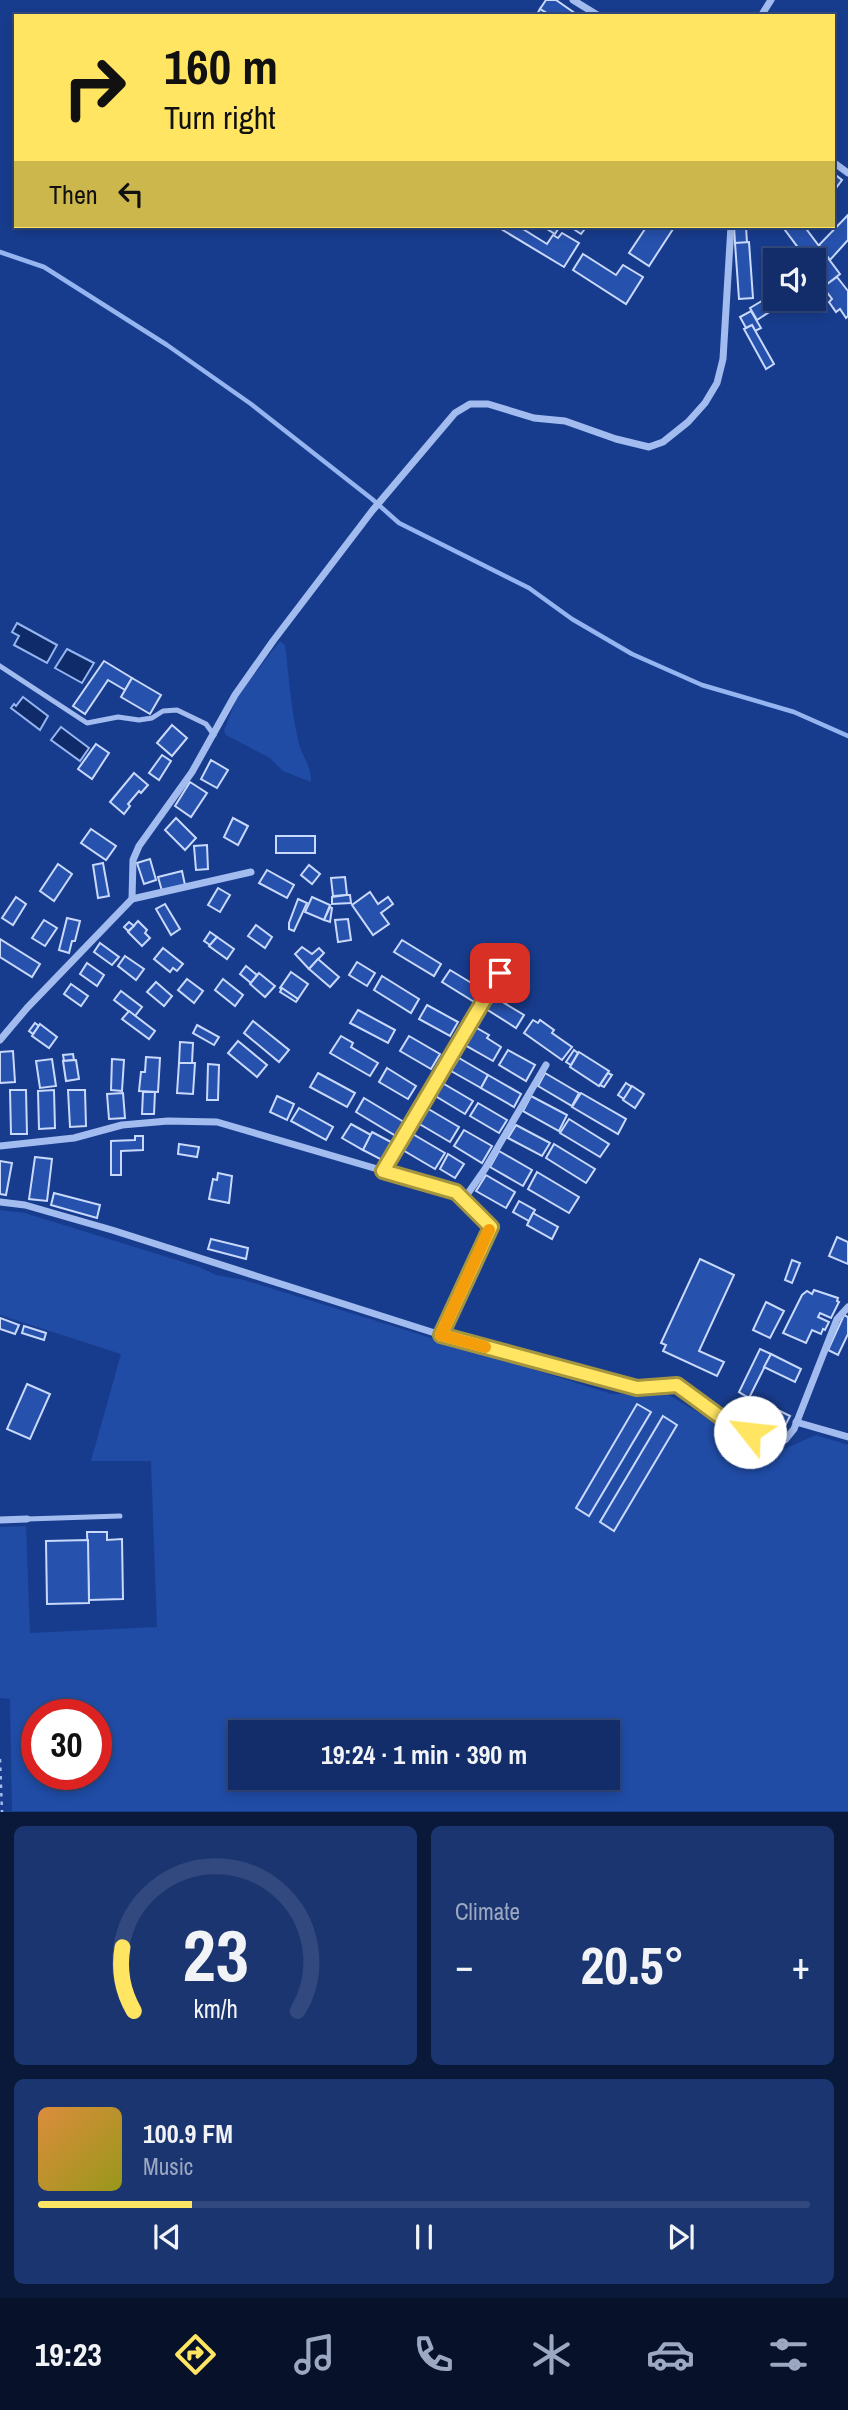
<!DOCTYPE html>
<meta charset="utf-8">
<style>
:root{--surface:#122d6a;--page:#1b3570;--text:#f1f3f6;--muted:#9ca8c1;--line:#31497e;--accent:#ffe561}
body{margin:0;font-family:"Archivo Narrow",sans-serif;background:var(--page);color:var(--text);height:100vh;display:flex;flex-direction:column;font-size:26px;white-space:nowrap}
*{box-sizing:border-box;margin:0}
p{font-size:23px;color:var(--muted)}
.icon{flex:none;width:38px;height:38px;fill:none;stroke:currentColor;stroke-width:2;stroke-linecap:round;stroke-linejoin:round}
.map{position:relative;height:1812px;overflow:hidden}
.details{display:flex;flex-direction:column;gap:14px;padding:14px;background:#0a193a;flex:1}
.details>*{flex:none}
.top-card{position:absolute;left:14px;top:14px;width:821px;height:214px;border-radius:0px;box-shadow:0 4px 10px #0003,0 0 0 2px var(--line);background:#ffe561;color:#111;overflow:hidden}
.fabs{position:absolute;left:763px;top:248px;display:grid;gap:14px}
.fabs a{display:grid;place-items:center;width:63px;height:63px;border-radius:0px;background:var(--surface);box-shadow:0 4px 10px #0003,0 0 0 2px var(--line);font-size:35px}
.speed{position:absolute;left:21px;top:1699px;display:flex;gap:14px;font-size:35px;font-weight:700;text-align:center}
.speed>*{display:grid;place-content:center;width:91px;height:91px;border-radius:50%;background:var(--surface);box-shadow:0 4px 10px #0003,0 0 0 2px var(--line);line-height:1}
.speed .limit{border:10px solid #d22;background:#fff;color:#111}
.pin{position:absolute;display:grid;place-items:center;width:60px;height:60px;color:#fff;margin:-30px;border-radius:14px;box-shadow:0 4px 10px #0006}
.me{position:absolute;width:77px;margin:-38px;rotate:299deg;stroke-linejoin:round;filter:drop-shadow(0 0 5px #0008)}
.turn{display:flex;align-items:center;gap:24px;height:147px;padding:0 35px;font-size:32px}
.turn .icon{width:91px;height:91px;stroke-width:2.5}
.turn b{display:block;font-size:49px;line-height:60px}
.then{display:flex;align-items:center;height:66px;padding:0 35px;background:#0003;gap:14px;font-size:26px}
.big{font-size:52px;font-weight:700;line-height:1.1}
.details .widget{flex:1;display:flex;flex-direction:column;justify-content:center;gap:10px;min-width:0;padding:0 24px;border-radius:10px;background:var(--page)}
.details .dial{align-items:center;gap:0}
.dial svg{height:182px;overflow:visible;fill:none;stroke:var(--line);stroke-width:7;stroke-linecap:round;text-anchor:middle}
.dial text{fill:var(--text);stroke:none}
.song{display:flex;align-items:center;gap:21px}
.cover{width:84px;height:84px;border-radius:10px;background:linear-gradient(135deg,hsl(30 70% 55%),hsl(60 70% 35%))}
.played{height:7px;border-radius:4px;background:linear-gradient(90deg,var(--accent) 20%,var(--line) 20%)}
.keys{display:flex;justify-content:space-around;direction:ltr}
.heat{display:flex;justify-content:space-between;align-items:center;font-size:38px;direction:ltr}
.details .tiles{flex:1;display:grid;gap:14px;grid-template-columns:1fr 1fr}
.widget:last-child{grid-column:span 2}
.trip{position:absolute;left:228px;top:1720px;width:392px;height:70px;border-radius:0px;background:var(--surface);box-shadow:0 4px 10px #0003,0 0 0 2px var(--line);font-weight:700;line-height:70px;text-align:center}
.tabs{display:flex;height:112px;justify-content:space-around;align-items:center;background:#07122a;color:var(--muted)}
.tabs .icon{width:49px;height:49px}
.tabs .active{color:var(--accent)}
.tabs b{font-size:32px;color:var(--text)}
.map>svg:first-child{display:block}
</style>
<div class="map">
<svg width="848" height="1812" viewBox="0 0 848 1812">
<rect width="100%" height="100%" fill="#183c8d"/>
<!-- green -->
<g fill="#204ca6" fill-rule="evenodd">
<path d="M280,641L285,645C289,677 291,709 298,740C301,755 312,766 311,782L283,771L270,758L226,735L224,731L238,695Z"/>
<path d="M0,1210L25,1213L199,1267L216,1275L244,1280L612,1394H667L742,1439L767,1449H784L816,1435L848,1445V1811H12L10,1699L0,1698V1527L26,1526L30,1633L157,1627L151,1461H91L121,1354L0,1315ZM37,1715H96V1774H37ZM240,1732H607V1778H240Z"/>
</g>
<!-- water -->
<g fill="#0f2b6a" stroke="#95b5f1" stroke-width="2">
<path d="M17,623L57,645L47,663L14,645L19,636L12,632Z"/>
<path d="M67,649L94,663L82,683L55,668Z"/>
<path d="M23,697L48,716L40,730L11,708L14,704L16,706Z"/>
<path d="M61,727L89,748L80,761L51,740Z"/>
</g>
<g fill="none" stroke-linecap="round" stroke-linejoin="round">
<!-- stream -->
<path stroke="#95b5f1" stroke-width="4.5" d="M0,252L44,267L167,345L251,404L372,499L399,523L529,588L572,619L632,654L702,685L794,712L848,736"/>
</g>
<!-- building -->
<g fill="#2651ac" stroke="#c9d9fb" stroke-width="2">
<path d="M546,0H556L579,16H551L540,9Z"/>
<path d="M540,9L550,15L549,16H536Z"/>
<path d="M833,173L842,180L833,192Z"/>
<path d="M848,215V240L830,260L819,245Z"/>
<path d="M496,226H518L547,244L553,235L558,238L562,233L579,243L564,267Z"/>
<path d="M542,226H560L555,234Z"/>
<path d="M569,226H587L581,234Z"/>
<path d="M647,226H675L649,266L629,253Z"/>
<path d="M734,226H746L747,243H735Z"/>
<path d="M782,226H804L840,274L826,285L814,268V261H808Z"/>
<path d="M749,242L753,298L739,299L735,243Z"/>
<path d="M583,254L616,275L623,265L643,277L626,304L573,270Z"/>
<path d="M837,277L848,291V316L846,318L840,309L836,312L829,302L832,299L823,287Z"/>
<path d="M775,293V299H789L757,320L750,308Z"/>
<path d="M751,311L761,328L755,331L752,325L746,328L740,317Z"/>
<path d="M752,325L774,364L766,369L744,329Z"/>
<path d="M104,661L132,678L125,690L108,680L85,714L73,706Z"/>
<path d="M132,678L161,695L150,714L121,697Z"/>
<path d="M172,725L187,738L172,756L157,743Z"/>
<path d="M96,744L109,753L92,779L78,769Z"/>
<path d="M162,755L171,761L159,780L149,773Z"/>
<path d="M211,760L228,770L217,788L201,779Z"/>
<path d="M134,773L148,785L141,793L139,791L128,804L130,806L124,814L110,802Z"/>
<path d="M190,782L207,793L191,817L175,806Z"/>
<path d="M176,818L196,838L185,850L165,830Z"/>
<path d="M233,818L248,826L238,845L224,837Z"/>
<path d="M91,829L116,846L106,860L81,843Z"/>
<rect x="276" y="836" width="39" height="17"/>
<path d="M207,845L208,869L196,870L194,846Z"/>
<path d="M150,859L156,880L144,884L137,863Z"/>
<path d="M103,863L109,896L98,898L93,865Z"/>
<path d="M58,864L72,874L54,901L40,891Z"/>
<path d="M309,865L320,874L312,884L301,875Z"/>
<path d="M267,870L294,885L287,898L259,883Z"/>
<path d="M182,871L185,885L162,891L158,877Z"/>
<path d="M345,877L347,895L333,896L331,878Z"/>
<path d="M218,888L230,895L220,912L208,905Z"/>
<path d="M370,892L378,904L388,897L393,904L381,913L389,924L373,935L352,905Z"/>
<path d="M347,895H350L351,903L332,904V897Z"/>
<path d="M16,897L26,904L13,925L2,918Z"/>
<path d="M312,897L330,905L324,920L305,912Z"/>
<path d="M298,899L307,903L294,931L289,929V923Z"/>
<path d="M165,904L180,929L171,935L156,909Z"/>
<path d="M330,907L332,908L330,922L324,920Z"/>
<path d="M67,918L80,921L75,941H72L69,953L59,950Z"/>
<path d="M348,919L351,940L338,942L335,920Z"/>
<path d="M44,920L57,928L45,946L32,938Z"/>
<path d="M138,921L147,930L145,933L150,938L142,946L128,932Z"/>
<path d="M129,922L134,926L128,931L124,927Z"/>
<path d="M256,925L272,937L265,948L248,936Z"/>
<path d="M210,932L217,937L210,945L204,941Z"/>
<path d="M217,937L234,949L227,959L209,946Z"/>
<path d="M0,939L40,964L32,977L0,957Z"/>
<path d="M402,940L441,964L434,976L394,952Z"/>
<path d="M100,943L119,957L112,965L94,952Z"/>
<path d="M302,947L312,954L319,948L324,953L309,969L295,954Z"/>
<path d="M163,948L183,964L177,971L173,968L170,972L154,959Z"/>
<path d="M125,956L144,969L136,980L118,966Z"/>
<path d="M318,959L339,977L330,987L309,969Z"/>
<path d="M357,962L375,973L367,986L349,975Z"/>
<path d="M87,963L104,975L97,986L80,974Z"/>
<path d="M246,966L257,975L251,983L240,974Z"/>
<path d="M450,970L483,990L476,1003L442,982Z"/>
<path d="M291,972L308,984L298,999L280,988Z"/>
<path d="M259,973L275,986L265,997L250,984Z"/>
<path d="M382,976L419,999L411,1013L374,990Z"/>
<path d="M187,979L203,991L194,1003L178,990Z"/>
<path d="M223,979L243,995L235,1006L215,990Z"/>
<path d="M156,982L172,996L164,1006L147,992Z"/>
<path d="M71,984L88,996L81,1006L64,994Z"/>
<path d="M282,988L298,999L296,1002L280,992Z"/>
<path d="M121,991L142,1007L135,1016L114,1000Z"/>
<path d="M491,995L524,1015L516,1028L483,1007Z"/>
<path d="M427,1005L458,1022L450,1036L419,1019Z"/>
<path d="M358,1010L395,1030L388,1043L350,1023Z"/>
<path d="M129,1011L155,1031L149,1039L122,1019Z"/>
<path d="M533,1020L538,1023L540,1020L554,1030L552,1033L572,1047L562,1060L524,1033Z"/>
<path d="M253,1021L289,1050L279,1062L244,1033Z"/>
<path d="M35,1023L39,1026L33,1034L29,1031Z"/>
<path d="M40,1024L57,1037L49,1048L32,1036Z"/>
<path d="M197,1025L219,1037L214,1045L193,1033Z"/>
<path d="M475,1027L489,1035L487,1038L501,1047L493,1061L465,1045Z"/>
<path d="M341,1036L353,1043L351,1047L378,1063L370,1076L330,1053Z"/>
<path d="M409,1036L440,1054L431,1069L400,1051Z"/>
<path d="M238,1041L267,1065L257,1077L228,1053Z"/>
<path d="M180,1042L193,1043L192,1063H179Z"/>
<path d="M508,1050L535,1065L526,1081L499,1065Z"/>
<path d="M574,1050L578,1053L571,1065L566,1062Z"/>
<path d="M13,1051L15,1082L0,1083V1052Z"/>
<path d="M579,1052L609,1071L599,1086L570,1067Z"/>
<path d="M73,1054L74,1060L64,1061L63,1055Z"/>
<path d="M146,1057L160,1058L158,1092L139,1091L141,1072H145Z"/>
<path d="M459,1058L488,1075L481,1088L451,1071Z"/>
<path d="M52,1059L56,1086L40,1088L36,1061Z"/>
<path d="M112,1059L124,1060L122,1091L111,1090Z"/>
<path d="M76,1060L79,1079L66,1081L63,1061Z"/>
<path d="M179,1063H195L193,1094L177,1093Z"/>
<path d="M208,1064L219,1065L218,1100H207Z"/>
<path d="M387,1068L416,1086L408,1099L379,1082Z"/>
<path d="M318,1073L355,1093L347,1107L310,1087Z"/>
<path d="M545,1073L579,1093L572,1106L538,1086Z"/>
<path d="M608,1073L612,1075L604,1087L600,1085Z"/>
<path d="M488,1075L521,1094L514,1107L481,1088Z"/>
<path d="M439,1081L473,1101L465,1114L432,1094Z"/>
<path d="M626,1083L632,1087L624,1099L618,1095Z"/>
<path d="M632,1086L644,1094L635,1108L623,1100Z"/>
<path d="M10,1090H26L27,1134H11Z"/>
<path d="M54,1090L55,1128L39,1129L38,1091Z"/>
<path d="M68,1090H85L86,1126L70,1127Z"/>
<path d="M143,1092H155L154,1114H142Z"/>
<path d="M123,1093L125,1118L109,1119L107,1094Z"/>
<path d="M581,1093L626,1119L618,1134L572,1107Z"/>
<path d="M277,1096L294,1104L287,1120L270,1112Z"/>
<path d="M531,1096L567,1115L559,1131L523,1111Z"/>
<path d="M364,1098L404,1122L396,1136L356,1112Z"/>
<path d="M478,1103L507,1120L499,1133L470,1116Z"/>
<path d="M425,1107L459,1127L450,1142L416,1122Z"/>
<path d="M299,1108L333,1127L326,1140L291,1121Z"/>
<path d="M569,1119L609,1144L600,1157L560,1133Z"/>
<path d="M351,1124L371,1135L363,1150L342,1138Z"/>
<path d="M516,1125L550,1143L542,1156L508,1138Z"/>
<path d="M464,1130L492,1146L482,1163L454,1146Z"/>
<path d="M372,1132L391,1142L382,1160L363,1150Z"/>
<path d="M411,1133L445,1153L435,1169L401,1149Z"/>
<path d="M135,1136H143V1150L121,1151V1175H111V1141L135,1140Z"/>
<path d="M179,1144L199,1147L197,1157L178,1154Z"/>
<path d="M554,1144L595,1169L586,1183L546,1158Z"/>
<path d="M499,1151L532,1170L523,1186L490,1167Z"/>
<path d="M448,1154L464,1164L455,1178L440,1169Z"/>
<path d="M35,1157L52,1159L47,1201L29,1199Z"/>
<path d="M0,1161L12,1163L6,1195L0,1194Z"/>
<path d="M537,1172L579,1197L569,1213L528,1189Z"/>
<path d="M218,1173L232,1176L229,1203L209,1199L213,1179L217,1180Z"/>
<path d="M486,1175L515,1192L506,1208L476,1191Z"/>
<path d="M54,1193L100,1205L97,1218L51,1205Z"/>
<path d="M519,1201L535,1210L529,1221L513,1212Z"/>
<path d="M533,1213L558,1227L552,1239L527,1225Z"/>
<path d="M837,1237L848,1242V1264L829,1256Z"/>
<path d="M211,1239L248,1248L246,1259L208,1249Z"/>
<path d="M700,1259L734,1275L699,1351L724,1362L717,1376L663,1351L666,1345L661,1343Z"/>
<path d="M792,1260L800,1263L792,1283L785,1280Z"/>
<path d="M814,1290L838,1298L837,1301L839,1302L831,1318L820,1313L818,1317L829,1322L825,1330L823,1329L821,1334L812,1330L806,1343L783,1333L802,1295L807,1291L812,1294Z"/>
<path d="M766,1302L784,1311L770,1338L753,1330Z"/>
<path d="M844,1315L848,1317V1334L838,1355L828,1350Z"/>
<path d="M0,1318L19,1325L15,1334L0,1329Z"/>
<path d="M24,1326L46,1333L44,1340L22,1333Z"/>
<path d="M760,1349L771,1354L749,1398L739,1392Z"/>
<path d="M771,1354L801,1369L795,1382L764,1367Z"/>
<path d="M27,1384L50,1394L30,1439L7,1429Z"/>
<path d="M637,1404L651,1412L589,1516L576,1508Z"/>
<path d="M780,1411L790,1416L779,1438L771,1434Z"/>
<path d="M663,1416L677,1425L614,1531L600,1522Z"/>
<path d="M87,1532H107V1540L122,1539L123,1599L89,1600Z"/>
<path d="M88,1540L89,1603L47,1604L46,1541Z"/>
</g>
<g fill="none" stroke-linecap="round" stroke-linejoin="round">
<!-- path -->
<path stroke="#a3bcef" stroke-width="2.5" stroke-dasharray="3.5 5" stroke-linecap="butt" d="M0,1759L2,1812"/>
<!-- lane -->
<g stroke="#a3bcef" stroke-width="5">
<path d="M0,666L87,723L118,717L139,720L152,718L163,711L177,710L206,724L214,735"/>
<path d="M27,1519L120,1516"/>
</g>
<!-- street -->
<g stroke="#a3bcef" stroke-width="7">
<path d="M573,0L599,16"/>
<path d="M761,16L771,0"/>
<path d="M833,162L848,173"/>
<path d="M132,899L251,872"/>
<path d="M0,1040L27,1008L132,899L133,860L139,846L192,772L235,695L273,641L372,511L455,413L470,404H488L534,418L565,421L616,439L649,447L663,442L688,422L705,403L717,383L723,359L731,226"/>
<path d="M0,1146L74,1138L122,1125L168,1121L217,1122L456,1192L491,1226L441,1335"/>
<path d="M383,1171L500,973"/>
<path d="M464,1199L485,1169L546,1065"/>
<path d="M0,1202L25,1205L112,1230L441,1335L607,1381L637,1388L677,1385L726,1421L773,1444L785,1440L794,1429L837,1319L848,1307"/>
<path d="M796,1422L848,1437"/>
<path d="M0,1520L27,1519"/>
</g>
</g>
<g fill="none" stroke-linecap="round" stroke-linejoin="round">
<defs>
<path id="route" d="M500,973L383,1171L456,1192L491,1227L441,1335L637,1388L677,1385L726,1421L750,1432"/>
</defs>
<!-- route casing -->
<use href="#route" stroke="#a6953f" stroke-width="18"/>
<!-- route -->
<use href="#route" stroke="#ffe561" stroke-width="12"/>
<!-- slow -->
<path stroke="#f59e0b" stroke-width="12" d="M485,1347L441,1335L489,1230"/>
</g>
</svg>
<div class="fabs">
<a><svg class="icon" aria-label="sound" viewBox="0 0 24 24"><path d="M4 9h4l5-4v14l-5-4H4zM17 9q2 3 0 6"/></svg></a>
</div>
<div class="speed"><div class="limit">30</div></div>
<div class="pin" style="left:500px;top:973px;background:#d93025"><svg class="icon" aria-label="arrive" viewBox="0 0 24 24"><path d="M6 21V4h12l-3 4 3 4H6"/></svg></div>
<svg class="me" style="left:750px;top:1432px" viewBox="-20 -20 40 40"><circle r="19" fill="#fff"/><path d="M0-13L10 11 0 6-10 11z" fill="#ffe561"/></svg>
<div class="trip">19:24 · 1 min · 390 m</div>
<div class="top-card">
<div class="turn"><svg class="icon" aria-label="right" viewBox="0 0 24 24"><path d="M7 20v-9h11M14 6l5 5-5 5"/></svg><div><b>160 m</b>Turn right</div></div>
<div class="then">Then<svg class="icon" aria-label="left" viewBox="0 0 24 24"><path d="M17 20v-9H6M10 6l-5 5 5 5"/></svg></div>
</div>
</div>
<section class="details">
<div class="tiles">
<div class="widget dial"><svg viewBox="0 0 100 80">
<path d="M14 69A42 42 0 1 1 86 69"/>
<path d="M14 69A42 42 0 0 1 9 41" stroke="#ffe561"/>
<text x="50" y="56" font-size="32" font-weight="700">23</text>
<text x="50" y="72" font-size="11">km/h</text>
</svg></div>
<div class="widget"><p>Climate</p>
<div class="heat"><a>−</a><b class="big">20.5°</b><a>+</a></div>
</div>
<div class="widget">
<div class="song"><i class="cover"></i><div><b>100.9 FM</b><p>Music</p></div></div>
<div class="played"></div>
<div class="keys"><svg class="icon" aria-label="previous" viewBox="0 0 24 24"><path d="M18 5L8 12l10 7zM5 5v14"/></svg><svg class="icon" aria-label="pause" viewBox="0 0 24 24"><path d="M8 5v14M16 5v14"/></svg><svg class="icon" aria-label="next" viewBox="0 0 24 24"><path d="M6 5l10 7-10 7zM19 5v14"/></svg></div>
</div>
</div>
</section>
<nav class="tabs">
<b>19:23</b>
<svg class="icon active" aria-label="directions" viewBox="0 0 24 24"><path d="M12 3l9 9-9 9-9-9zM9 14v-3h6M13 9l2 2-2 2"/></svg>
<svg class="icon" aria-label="music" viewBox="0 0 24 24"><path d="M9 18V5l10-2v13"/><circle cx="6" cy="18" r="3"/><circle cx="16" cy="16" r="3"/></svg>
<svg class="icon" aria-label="phone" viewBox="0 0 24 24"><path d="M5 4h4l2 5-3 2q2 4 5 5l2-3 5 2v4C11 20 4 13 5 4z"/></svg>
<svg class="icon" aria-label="climate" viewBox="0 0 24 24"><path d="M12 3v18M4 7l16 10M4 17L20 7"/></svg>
<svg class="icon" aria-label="car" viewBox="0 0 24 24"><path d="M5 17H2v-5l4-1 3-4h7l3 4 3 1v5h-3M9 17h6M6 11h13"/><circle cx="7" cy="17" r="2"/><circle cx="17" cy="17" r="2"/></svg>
<svg class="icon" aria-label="filters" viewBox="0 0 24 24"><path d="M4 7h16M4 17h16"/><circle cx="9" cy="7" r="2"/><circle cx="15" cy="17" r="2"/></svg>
</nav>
